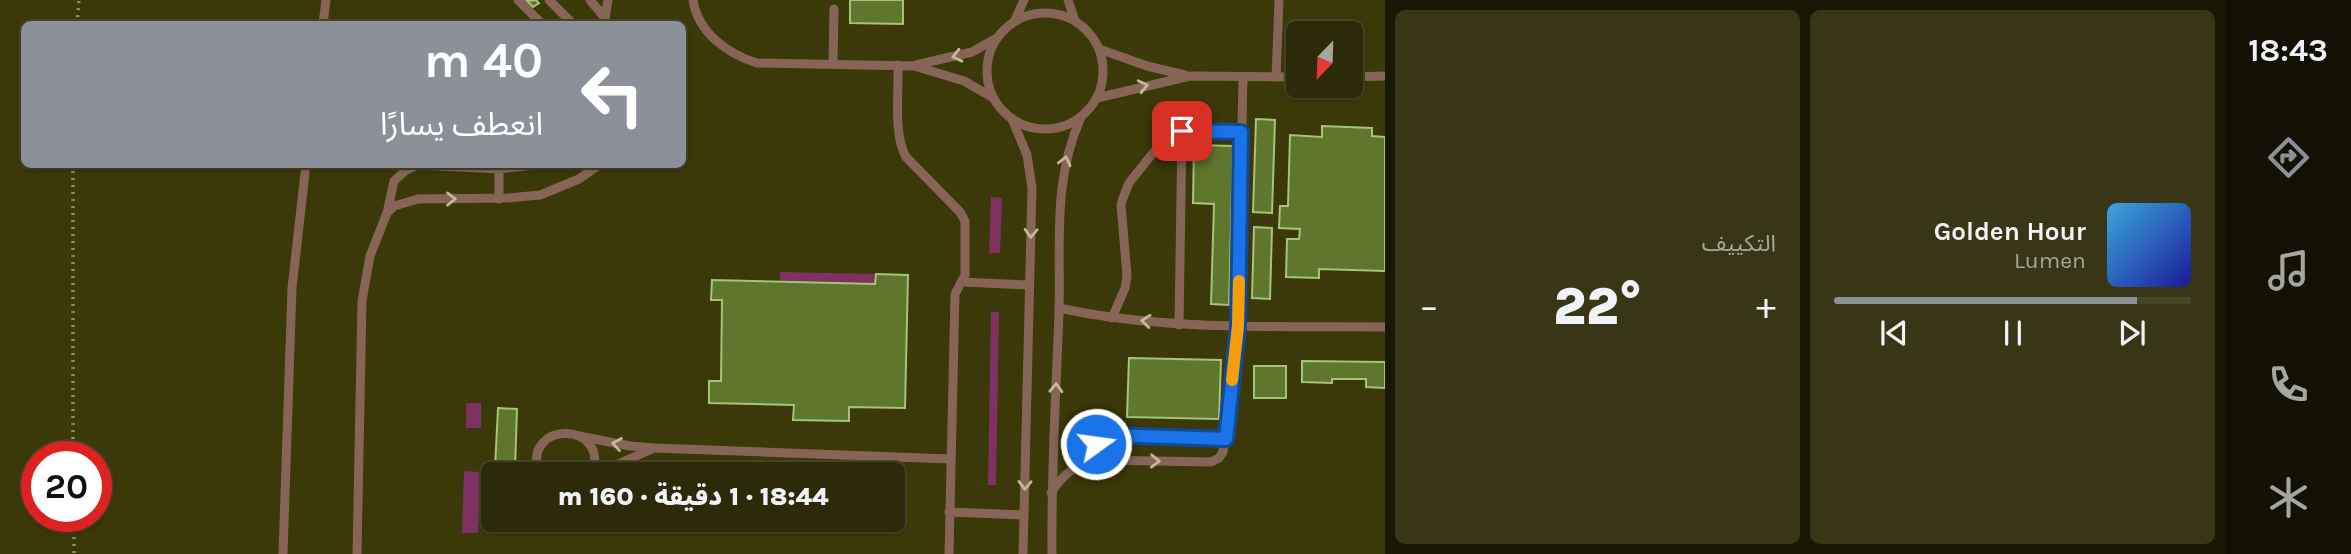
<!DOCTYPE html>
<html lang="ar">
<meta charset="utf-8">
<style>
:root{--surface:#2c2a08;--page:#383616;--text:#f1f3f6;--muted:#a6a79c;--line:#484629;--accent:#8c9099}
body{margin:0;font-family:Karla,"Noto Sans Arabic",sans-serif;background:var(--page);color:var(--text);direction:rtl;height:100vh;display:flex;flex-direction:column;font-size:26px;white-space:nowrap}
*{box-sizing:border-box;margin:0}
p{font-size:23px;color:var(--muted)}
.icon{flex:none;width:38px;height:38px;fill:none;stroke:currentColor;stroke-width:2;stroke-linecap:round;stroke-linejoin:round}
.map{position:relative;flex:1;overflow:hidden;direction:ltr}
.details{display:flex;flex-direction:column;gap:10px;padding:10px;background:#181704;width:840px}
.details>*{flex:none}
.hud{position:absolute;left:21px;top:21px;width:665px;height:147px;border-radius:10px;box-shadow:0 2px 5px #0004,0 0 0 2px var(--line);direction:rtl;background:#8c9099;color:#fff;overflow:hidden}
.needle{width:46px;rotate:203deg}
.fabs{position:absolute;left:1286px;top:21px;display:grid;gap:14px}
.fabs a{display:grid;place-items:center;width:77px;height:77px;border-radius:10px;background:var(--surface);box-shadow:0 2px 5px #0004,0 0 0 2px var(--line);font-size:35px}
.speed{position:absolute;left:21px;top:441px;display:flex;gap:14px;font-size:35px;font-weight:700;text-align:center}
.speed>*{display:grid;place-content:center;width:91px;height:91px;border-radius:50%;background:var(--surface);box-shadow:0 2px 5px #0004,0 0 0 2px var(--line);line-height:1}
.speed .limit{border:10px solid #d22;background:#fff;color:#111}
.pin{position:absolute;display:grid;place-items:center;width:60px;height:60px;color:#fff;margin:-30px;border-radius:14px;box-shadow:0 4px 10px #0006}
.me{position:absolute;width:77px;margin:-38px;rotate:76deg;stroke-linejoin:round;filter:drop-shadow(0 0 5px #0008)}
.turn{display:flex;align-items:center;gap:24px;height:147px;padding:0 28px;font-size:32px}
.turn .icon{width:91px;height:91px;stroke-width:2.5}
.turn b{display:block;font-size:49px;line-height:60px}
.big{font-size:52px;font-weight:800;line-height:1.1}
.details .card{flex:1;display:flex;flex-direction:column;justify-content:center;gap:10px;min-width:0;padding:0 24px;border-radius:10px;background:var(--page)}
.song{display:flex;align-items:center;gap:21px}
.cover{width:84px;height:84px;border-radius:10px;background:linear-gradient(135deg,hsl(200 70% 55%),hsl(240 70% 35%))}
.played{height:7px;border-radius:4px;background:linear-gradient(90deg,var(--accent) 85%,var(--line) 85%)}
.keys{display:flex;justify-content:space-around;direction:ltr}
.heat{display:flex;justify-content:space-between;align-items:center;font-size:38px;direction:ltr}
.details .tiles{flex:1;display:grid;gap:10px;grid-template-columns:repeat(2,1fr)}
.trip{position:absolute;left:481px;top:462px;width:424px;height:70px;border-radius:10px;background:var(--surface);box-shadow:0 2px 5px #0004,0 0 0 2px var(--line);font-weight:800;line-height:70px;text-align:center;direction:rtl}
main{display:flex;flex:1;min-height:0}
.tabs{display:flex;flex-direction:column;width:126px;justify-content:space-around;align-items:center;background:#121103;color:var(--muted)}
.tabs .icon{width:49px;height:49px}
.tabs .current{color:var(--accent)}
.tabs b{font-size:32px;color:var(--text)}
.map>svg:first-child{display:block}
</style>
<main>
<nav class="tabs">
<b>18:43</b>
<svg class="icon current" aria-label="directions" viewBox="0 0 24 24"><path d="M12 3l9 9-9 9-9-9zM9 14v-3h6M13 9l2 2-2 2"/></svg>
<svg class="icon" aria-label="music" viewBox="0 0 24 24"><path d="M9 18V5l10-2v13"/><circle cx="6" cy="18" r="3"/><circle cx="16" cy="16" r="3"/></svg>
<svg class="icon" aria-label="phone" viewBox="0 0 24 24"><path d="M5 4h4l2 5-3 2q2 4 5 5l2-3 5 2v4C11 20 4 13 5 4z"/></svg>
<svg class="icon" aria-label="climate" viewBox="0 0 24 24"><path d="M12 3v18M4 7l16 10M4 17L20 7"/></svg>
</nav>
<section class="details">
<div class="tiles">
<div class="card">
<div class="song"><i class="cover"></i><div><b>Golden Hour</b><p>Lumen</p></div></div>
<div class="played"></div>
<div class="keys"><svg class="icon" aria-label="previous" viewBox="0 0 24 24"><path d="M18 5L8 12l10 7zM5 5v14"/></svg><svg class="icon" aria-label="pause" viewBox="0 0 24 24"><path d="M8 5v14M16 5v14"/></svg><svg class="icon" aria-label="next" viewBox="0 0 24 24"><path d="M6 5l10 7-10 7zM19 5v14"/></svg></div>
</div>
<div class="card"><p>التكييف</p>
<div class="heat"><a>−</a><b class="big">22°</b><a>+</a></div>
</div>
</div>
</section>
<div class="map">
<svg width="1385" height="554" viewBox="0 0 1385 554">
<rect width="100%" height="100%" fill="#3b380a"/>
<!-- green -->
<g fill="#7f3261">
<path d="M991,197L1002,198L1000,253H989Z"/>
<path d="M780,272L876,274L875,284L780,282Z"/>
<path d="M991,312H999L996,485H988Z"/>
<rect x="466" y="403" width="15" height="25"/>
<path d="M464,471L480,472L478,533H462Z"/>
</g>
<!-- building -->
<g fill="#5e772c" stroke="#a7c377" stroke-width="2">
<path d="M536,0L539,3L533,7L527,1Z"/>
<path d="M850,0H903V24L850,23Z"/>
<path d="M1256,119L1275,120L1272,213L1253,212Z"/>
<path d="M1322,126L1372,128V136L1385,137V271L1319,269V278L1286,277L1287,239H1299L1300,229L1279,228L1280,206H1288L1290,135L1322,137Z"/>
<path d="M1194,145L1233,146L1229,305L1211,304L1214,204L1193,203Z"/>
<path d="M1254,227L1272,228L1270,299L1252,298Z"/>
<path d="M876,274L908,275L905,408L849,407V421L793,420L794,405L709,403V381H721L722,300H711L712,280L875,284Z"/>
<path d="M1129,358L1221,360L1219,419L1127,417Z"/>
<path d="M1302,361L1385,362V388L1366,387V379H1332V383L1302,382Z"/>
<rect x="1254" y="366" width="32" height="32"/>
<path d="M498,408L517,409L515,469L495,468Z"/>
</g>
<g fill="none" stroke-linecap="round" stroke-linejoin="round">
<!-- path -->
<g stroke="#918f64" stroke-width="3.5" stroke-dasharray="2 5" stroke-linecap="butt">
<path d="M77,24L79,0"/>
<path d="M73,164V457"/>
<path d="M74,516V554"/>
</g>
<!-- service -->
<g stroke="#866557" stroke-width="9">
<path d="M518,0L542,24"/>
<path d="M549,0L573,24"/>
<path d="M590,0L605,18"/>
<path d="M693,0C698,33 728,54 757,63L914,66L964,81L992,97"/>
<path d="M1068,0L1075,21"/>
<circle cx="1045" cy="71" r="58"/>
<path d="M1015,20L1024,0"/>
<path d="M323,24L326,0"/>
<path d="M604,24L608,0"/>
<path d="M1099,49L1147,66L1185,75"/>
<path d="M833,64L834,9"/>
<path d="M898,65C899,92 893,134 906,157L960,212L965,221V275L955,294L949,554"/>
<path d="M916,65L972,52L995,39"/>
<path d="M1276,77L1279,0"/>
<path d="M1351,77L1385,76"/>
<path d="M1097,98L1190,76L1298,77"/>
<path d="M1012,119L1027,155L1032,188L1023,554"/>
<path d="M499,199V169"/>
<path d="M387,213L394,206L418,199L507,198L540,195L579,179L600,164"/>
<path d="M961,282L1029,285"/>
<path d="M1059,308C1166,331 1276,326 1385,327"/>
<path d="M1112,318L1125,288L1127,276L1121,205L1123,198L1129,183L1165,138L1173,133L1241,132"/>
<path d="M1179,325L1182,131"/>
<path d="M579,436L630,446L655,448L950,459"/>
<path d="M1077,466L1096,444L1110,435L1226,439"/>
<path d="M539,474C521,419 611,421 592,474"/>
<path d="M595,474L650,450"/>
<path d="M1051,493C1062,475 1075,465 1096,460L1211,462L1219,458L1223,452L1238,326L1243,77"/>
<path d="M949,512L1024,515"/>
<path d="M283,554L292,288L306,164"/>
<path d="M357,554L362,301L370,256L387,213L394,181L406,170L418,165L499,169L544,164"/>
<path d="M1052,554C1051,473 1056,393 1059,313C1061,243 1052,183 1081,117"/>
</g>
</g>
<!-- one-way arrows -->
<defs><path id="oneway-chevron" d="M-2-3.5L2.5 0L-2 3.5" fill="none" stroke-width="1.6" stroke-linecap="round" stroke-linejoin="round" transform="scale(1.75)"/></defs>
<g stroke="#c3b897">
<use href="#oneway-chevron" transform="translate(957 56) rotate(166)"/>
<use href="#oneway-chevron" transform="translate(1143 86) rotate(-13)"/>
<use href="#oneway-chevron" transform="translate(1065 161) rotate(-77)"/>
<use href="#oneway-chevron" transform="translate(451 199)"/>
<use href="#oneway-chevron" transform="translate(1031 233) rotate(92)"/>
<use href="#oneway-chevron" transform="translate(1146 321) rotate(-174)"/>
<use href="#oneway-chevron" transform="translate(1056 388) rotate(-88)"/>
<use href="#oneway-chevron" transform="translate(617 444) rotate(-171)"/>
<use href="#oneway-chevron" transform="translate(1155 461) rotate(1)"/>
<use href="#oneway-chevron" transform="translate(1025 485) rotate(91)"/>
</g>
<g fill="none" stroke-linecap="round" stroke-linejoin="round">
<defs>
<path id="route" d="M1096,444L1110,435L1226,439L1238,326L1241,132L1182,131"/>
</defs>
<!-- route casing -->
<use href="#route" stroke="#114b97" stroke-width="18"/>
<!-- route -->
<use href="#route" stroke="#1a73e8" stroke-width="12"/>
<!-- slow -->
<path stroke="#f59e0b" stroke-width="12" d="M1232,380L1238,326L1239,281"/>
</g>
</svg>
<div class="fabs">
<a><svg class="needle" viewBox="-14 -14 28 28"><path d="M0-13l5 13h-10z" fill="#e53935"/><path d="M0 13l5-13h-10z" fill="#a6a79c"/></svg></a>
</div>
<div class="speed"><div class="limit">20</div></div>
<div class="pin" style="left:1182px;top:131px;background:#d93025"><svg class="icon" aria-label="arrive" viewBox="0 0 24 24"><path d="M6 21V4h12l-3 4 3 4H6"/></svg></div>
<svg class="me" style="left:1096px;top:444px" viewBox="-20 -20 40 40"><circle r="17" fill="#1a73e8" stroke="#fff" stroke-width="3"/><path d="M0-11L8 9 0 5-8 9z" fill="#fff"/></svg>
<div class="trip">18:44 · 1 دقيقة · 160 m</div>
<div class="hud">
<div class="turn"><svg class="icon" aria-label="left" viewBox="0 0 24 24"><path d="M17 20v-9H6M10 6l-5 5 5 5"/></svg><div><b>40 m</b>انعطف يسارًا</div></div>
</div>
</div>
</main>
